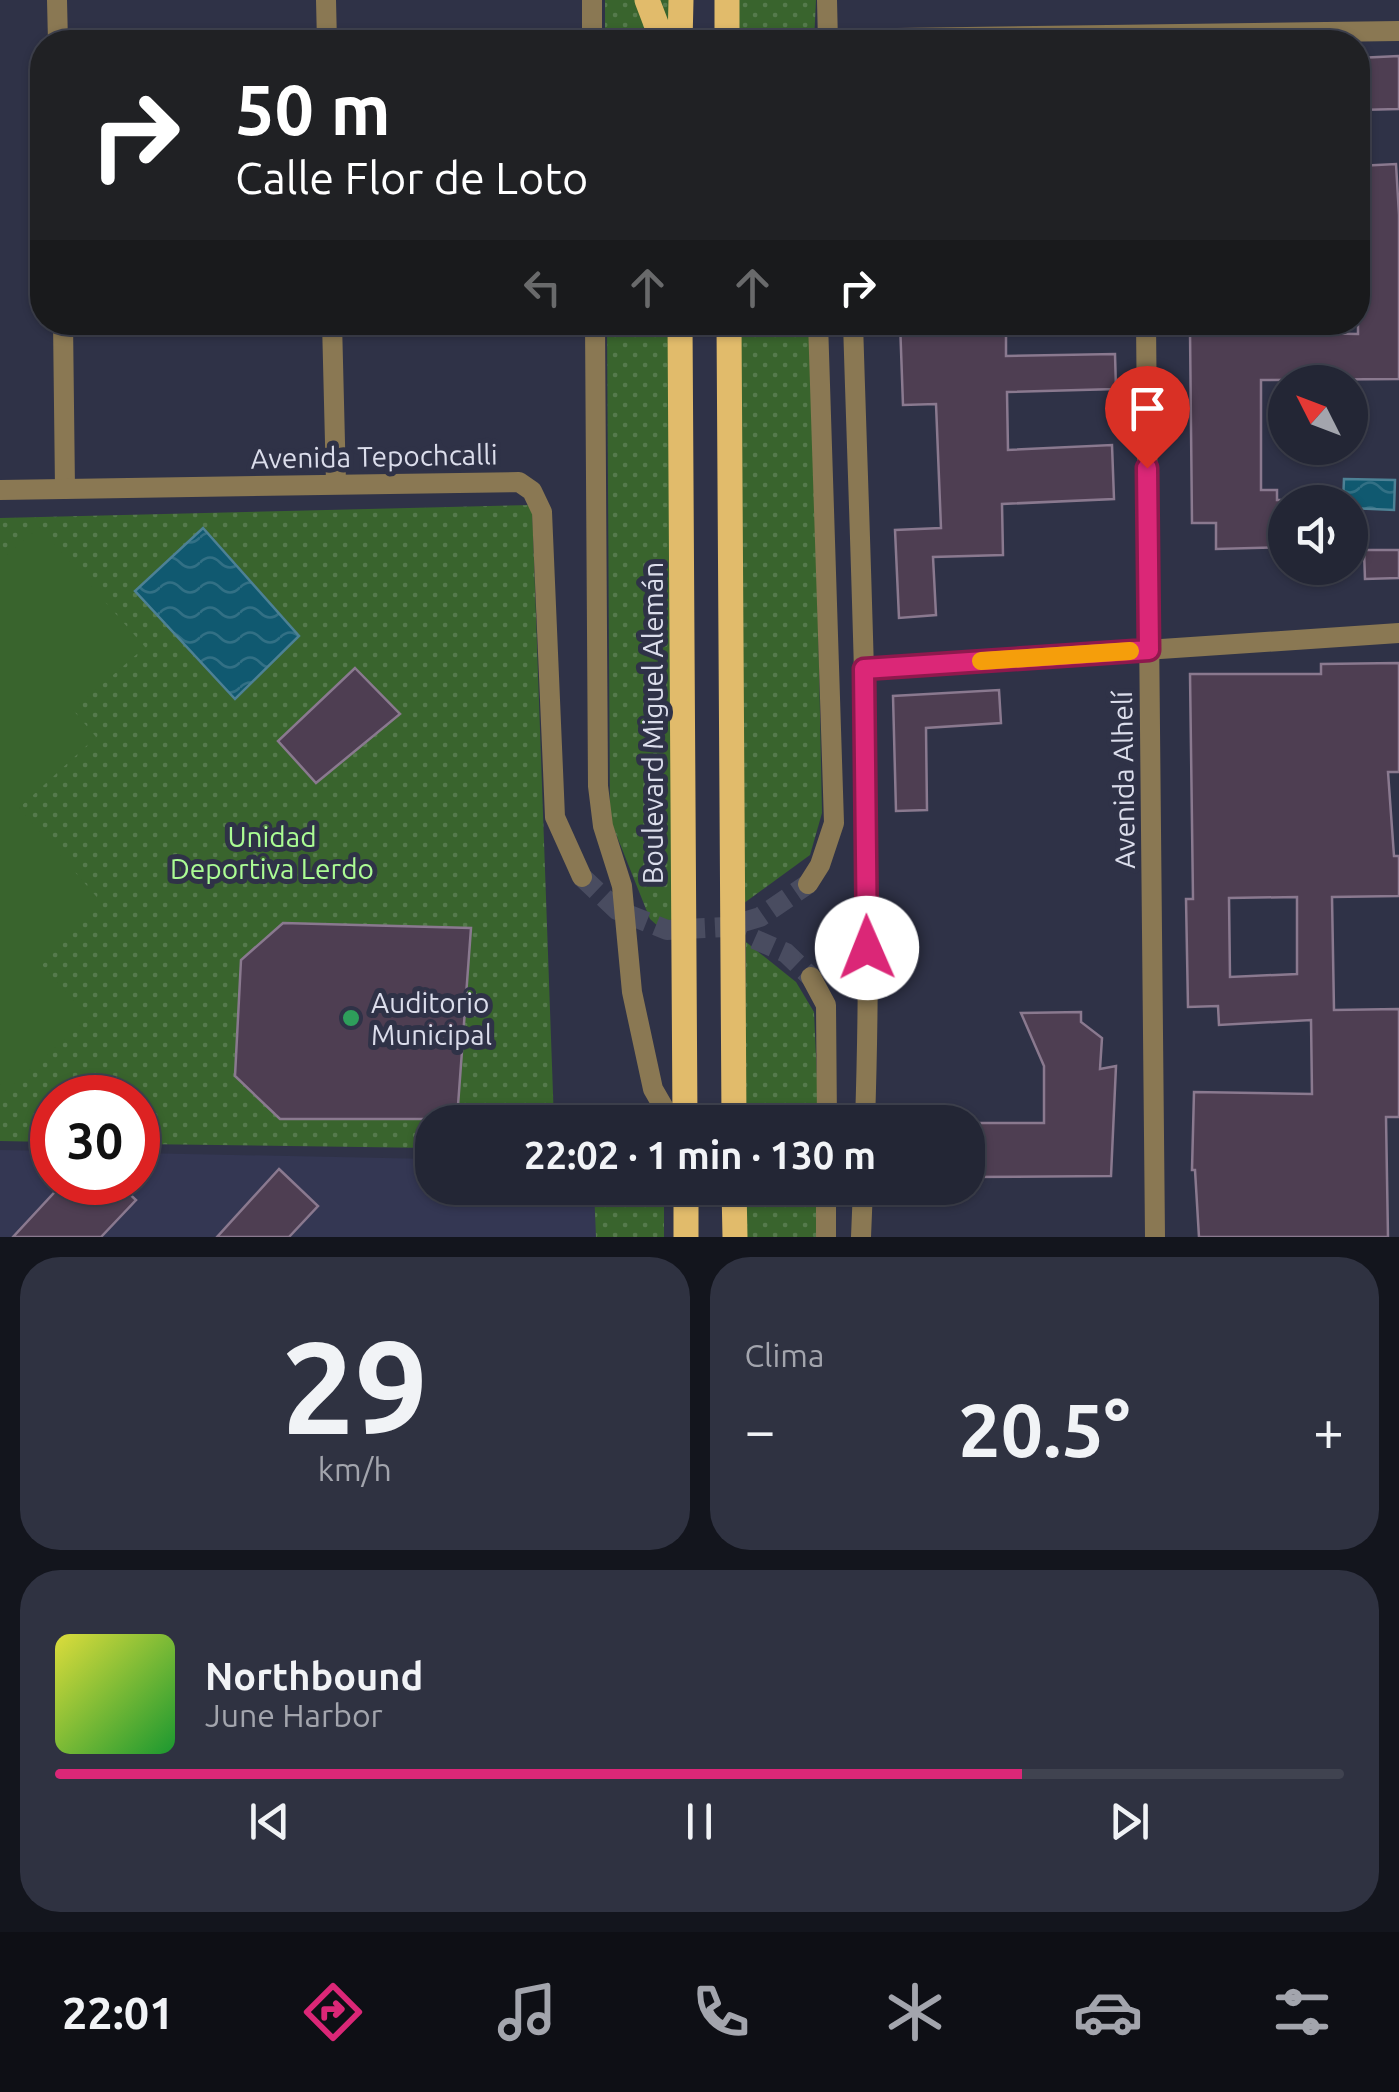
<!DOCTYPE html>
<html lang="es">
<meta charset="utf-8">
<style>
:root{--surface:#232635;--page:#2f3241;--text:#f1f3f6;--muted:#a3a5ad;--line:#404350;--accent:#db2777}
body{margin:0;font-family:Ubuntu,sans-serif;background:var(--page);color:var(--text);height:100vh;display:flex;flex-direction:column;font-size:38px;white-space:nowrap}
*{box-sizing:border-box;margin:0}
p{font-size:32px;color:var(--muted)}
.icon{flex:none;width:55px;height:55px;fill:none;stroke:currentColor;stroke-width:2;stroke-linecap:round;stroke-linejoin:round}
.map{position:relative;height:1237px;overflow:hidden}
.drawer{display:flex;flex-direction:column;gap:20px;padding:20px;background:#13151d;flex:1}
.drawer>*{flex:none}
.guide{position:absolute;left:30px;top:30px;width:1340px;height:305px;border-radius:40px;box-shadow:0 2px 8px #0004,0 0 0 2px var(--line);background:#202124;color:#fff;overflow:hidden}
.needle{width:65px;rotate:312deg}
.tools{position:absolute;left:1268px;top:365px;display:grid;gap:20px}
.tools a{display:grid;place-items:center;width:100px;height:100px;border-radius:50%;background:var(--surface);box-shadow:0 2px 8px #0004,0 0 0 2px var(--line);font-size:50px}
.speed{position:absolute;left:30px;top:1075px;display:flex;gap:20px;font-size:50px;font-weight:700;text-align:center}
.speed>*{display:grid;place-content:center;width:130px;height:130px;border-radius:50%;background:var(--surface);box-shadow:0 2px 8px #0004,0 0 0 2px var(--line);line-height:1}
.speed .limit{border:15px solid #d22;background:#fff;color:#111}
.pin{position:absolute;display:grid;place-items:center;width:85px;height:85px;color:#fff;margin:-102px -42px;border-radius:50% 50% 50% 0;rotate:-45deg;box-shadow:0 0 10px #0007}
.pin .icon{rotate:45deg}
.me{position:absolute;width:110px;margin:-55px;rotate:359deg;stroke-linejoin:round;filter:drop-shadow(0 0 8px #0008)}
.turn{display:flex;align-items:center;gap:35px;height:210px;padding:0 40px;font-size:45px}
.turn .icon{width:130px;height:130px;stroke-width:2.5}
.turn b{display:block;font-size:70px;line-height:85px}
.lanes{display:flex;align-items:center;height:95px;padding:0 40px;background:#0003;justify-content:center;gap:50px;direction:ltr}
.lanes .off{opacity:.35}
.big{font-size:75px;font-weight:700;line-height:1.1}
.drawer .tile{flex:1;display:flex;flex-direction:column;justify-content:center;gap:15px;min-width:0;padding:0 35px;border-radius:40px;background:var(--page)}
.drawer .dial{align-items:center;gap:0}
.dial b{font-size:130px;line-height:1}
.song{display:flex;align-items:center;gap:30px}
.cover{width:120px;height:120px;border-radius:15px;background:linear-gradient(135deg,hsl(60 70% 55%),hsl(130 70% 35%))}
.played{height:10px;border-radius:5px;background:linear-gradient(90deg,var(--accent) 75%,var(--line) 75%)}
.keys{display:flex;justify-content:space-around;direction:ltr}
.heat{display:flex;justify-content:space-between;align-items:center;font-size:55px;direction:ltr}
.drawer .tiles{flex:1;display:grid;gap:20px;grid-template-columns:1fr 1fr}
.tile:last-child{grid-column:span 2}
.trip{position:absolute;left:415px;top:1105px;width:570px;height:100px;border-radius:40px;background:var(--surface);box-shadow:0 2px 8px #0004,0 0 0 2px var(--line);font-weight:700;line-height:100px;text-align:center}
.dock{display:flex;height:160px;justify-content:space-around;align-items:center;background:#0e0f15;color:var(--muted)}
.dock .icon{width:70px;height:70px}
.dock .current{color:var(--accent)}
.dock b{font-size:45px;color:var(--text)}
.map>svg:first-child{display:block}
</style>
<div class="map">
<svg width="1399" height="1237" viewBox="0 0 1399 1237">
<defs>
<pattern id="park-dots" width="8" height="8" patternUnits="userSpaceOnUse" patternTransform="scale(2.5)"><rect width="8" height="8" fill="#39642d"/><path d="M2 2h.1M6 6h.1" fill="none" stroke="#557a4c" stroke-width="1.8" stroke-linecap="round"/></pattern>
<pattern id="water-waves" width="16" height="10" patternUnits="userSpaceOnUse" patternTransform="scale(2.5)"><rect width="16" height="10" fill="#105970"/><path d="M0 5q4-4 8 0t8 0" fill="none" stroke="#327085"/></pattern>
</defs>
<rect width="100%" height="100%" fill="#2f3247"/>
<!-- built -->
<path fill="#343753" d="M0,1150L52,1151V1182H138V1153L432,1159V1188H664L663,1237H0Z"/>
<!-- park -->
<g fill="url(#park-dots)">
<rect x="605" y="0" width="67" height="42"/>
<path d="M736,0H816L814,42H735Z"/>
<path d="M607,323H672V919L660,928L650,919L610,819Z"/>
<path d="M735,323H812L822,813L810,855L740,906Z"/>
<path d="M532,505L554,1122H432V1148L138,1144V1098H52V1142L0,1141V518Z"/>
<path d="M746,942L796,982L814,1012L819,1122H744Z"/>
<path d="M664,1188V1237H596L594,1189Z"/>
<rect x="744" y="1188" width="75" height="49"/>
</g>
<!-- pitch -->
<path fill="#39642d" d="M39,527L145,647L73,710L96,737L19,808L102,903L42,965L89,1018L6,1091L0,1084V561Z"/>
<!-- water -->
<g fill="url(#water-waves)" stroke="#4d8195" stroke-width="2.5">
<path d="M1344,479L1395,480L1394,510L1350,508V502H1343Z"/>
<path d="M203,528L299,636L235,699L135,591Z"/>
</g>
<!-- building -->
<g fill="#4e3e52" stroke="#8a798f" stroke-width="2.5" fill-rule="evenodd">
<path d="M1399,56V109L1358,110V58Z"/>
<path d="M1396,164L1399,215V379L1261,380V490H1277V500H1285V547L1216,549V523H1192L1190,331L1358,334V166Z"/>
<path d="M900,322H984V331L1006,330V356L1115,354L1116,389L1007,392L1008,450L1112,445L1114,499L1002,504L1003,555L933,557L936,615L899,618L895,530L941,528L936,404L903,405Z"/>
<path d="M1364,550H1399V578L1365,579Z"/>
<path d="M1399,663V772H1388L1394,856H1399V896L1332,897L1334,1010L1399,1009V1117H1386L1388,1237H1199L1195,1170H1192L1194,1092L1312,1094L1311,1020L1219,1025L1218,1006L1188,1007L1186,899H1193L1190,674H1321V664ZM1297,897V974L1230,977L1229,898Z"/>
<path d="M355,668L400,714L316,783L278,741Z"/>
<path d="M999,690L1001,723L926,728L927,810L896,811L893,696Z"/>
<path d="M283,923L471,928L457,1119H280L235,1076L241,960Z"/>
<path d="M1081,1012V1022L1102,1038L1100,1069L1116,1066L1111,1176L968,1177V1123H1044V1066L1021,1013Z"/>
<path d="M279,1169L318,1206L289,1237H217Z"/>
<path d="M64,1182H117L136,1200L101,1237H13Z"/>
</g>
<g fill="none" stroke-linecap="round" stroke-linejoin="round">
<!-- minor-tunnel -->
<g stroke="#494c60" stroke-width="20" stroke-dasharray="20 10" stroke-linecap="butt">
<path d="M582,877L617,910L667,930L727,927L760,917L808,884"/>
<path d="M727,927L786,953L811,977"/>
</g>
<!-- minor -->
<g stroke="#8a7853" stroke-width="20">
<path d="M57,0L58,42"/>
<path d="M326,0L327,42"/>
<path d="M592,0V42"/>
<path d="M827,0L828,42"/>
<path d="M828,39L1399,31"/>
<path d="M63,322L65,489"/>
<path d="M332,322L336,483"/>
<path d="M595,322L598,786L603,826L622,886L632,992L653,1089L672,1122"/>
<path d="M853,322C861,589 874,856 865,1122"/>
<path d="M1146,322L1155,1237"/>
<path d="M0,490L519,482L532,491L542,512L555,817L582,877"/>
<path d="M863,669L1399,633"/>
<path d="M808,884L820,865L834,823L818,322"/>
<path d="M811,977L826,1005L827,1122"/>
<path d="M826,1237V1188"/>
<path d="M861,1237L863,1188"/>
</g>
<!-- primary -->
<g stroke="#e1bb6b" stroke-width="25">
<path d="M647,0L663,42"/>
<path d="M727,0V42"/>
<path d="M680,42L681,0"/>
<path d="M680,322L685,1122"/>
<path d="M729,322L734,1122"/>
<path d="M686,1188V1237"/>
<path d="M734,1188L735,1237"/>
</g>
</g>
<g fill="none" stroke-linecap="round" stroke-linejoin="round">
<defs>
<path id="route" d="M867,948L864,669L1149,650L1147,468"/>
</defs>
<!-- route casing -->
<use href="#route" stroke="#8e194d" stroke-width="25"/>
<!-- route -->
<use href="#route" stroke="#db2777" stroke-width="18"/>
<!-- slow -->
<path stroke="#f59e0b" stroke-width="18" d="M981,661L1130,651"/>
</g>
<!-- markers -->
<circle fill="#2e9e5b" stroke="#2f3247" stroke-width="4" cx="351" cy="1018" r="10"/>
<g text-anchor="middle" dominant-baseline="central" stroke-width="10" stroke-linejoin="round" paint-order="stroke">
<!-- street labels -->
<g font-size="28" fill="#dbddeb" stroke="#2f3247">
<text transform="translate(374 456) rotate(-1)">Avenida Tepochcalli</text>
<text transform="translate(652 723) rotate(-90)">Boulevard Miguel Alemán</text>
<text transform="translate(1123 780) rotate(-91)">Avenida Alhelí</text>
</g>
<!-- park labels -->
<g font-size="28" fill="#abfc94" stroke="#2f3247">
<text x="272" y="836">Unidad<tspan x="272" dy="32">Deportiva Lerdo</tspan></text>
</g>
<!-- poi labels -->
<g font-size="28" fill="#dbddeb" stroke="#2f3247" text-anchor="start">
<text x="371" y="1002">Auditorio<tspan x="371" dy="32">Municipal</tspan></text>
</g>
</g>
</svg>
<div class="tools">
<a><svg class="needle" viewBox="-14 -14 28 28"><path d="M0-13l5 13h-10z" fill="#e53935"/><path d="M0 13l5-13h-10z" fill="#a3a5ad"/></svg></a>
<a><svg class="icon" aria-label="sound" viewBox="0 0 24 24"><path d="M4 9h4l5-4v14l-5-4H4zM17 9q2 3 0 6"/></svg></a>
</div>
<div class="speed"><div class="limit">30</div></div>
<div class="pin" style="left:1147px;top:468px;background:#d93025"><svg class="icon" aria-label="arrive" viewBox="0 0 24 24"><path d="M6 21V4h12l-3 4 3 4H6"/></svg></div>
<svg class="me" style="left:867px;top:948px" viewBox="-20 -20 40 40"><circle r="19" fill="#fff"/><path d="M0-13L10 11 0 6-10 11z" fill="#db2777"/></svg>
<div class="trip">22:02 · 1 min · 130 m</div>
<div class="guide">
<div class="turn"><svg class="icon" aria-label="right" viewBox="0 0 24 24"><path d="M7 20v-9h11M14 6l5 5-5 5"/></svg><div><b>50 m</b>Calle Flor de Loto</div></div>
<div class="lanes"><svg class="icon off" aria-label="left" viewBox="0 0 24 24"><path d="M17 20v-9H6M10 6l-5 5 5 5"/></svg><svg class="icon off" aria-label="ahead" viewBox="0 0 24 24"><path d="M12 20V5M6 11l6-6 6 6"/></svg><svg class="icon off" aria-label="ahead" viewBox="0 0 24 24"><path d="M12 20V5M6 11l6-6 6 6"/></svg><svg class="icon" aria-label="right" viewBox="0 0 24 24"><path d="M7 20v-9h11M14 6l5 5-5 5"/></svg></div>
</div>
</div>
<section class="drawer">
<div class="tiles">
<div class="tile dial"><b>29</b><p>km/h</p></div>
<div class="tile"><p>Clima</p>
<div class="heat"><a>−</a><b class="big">20.5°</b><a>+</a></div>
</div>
<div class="tile">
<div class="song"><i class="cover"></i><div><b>Northbound</b><p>June Harbor</p></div></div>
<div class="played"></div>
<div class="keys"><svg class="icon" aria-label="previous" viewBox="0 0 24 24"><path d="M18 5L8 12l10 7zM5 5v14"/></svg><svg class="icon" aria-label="pause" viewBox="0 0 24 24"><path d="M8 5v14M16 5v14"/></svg><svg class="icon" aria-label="next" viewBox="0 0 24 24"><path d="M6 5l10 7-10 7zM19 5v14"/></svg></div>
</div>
</div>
</section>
<nav class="dock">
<b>22:01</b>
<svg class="icon current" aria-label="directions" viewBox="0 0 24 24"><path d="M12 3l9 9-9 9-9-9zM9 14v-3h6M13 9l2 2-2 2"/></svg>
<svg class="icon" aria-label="music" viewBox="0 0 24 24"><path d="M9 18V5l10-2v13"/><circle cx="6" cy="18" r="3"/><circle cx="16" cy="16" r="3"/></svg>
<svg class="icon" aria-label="phone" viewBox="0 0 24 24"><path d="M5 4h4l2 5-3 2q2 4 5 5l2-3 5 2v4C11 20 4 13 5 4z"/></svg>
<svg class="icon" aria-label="climate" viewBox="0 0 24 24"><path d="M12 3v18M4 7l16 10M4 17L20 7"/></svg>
<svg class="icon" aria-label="car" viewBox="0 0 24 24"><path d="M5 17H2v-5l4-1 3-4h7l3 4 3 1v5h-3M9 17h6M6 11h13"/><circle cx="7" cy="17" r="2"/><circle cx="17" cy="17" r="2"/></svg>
<svg class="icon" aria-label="filters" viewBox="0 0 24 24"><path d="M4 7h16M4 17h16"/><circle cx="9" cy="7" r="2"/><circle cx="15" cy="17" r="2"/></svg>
</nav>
